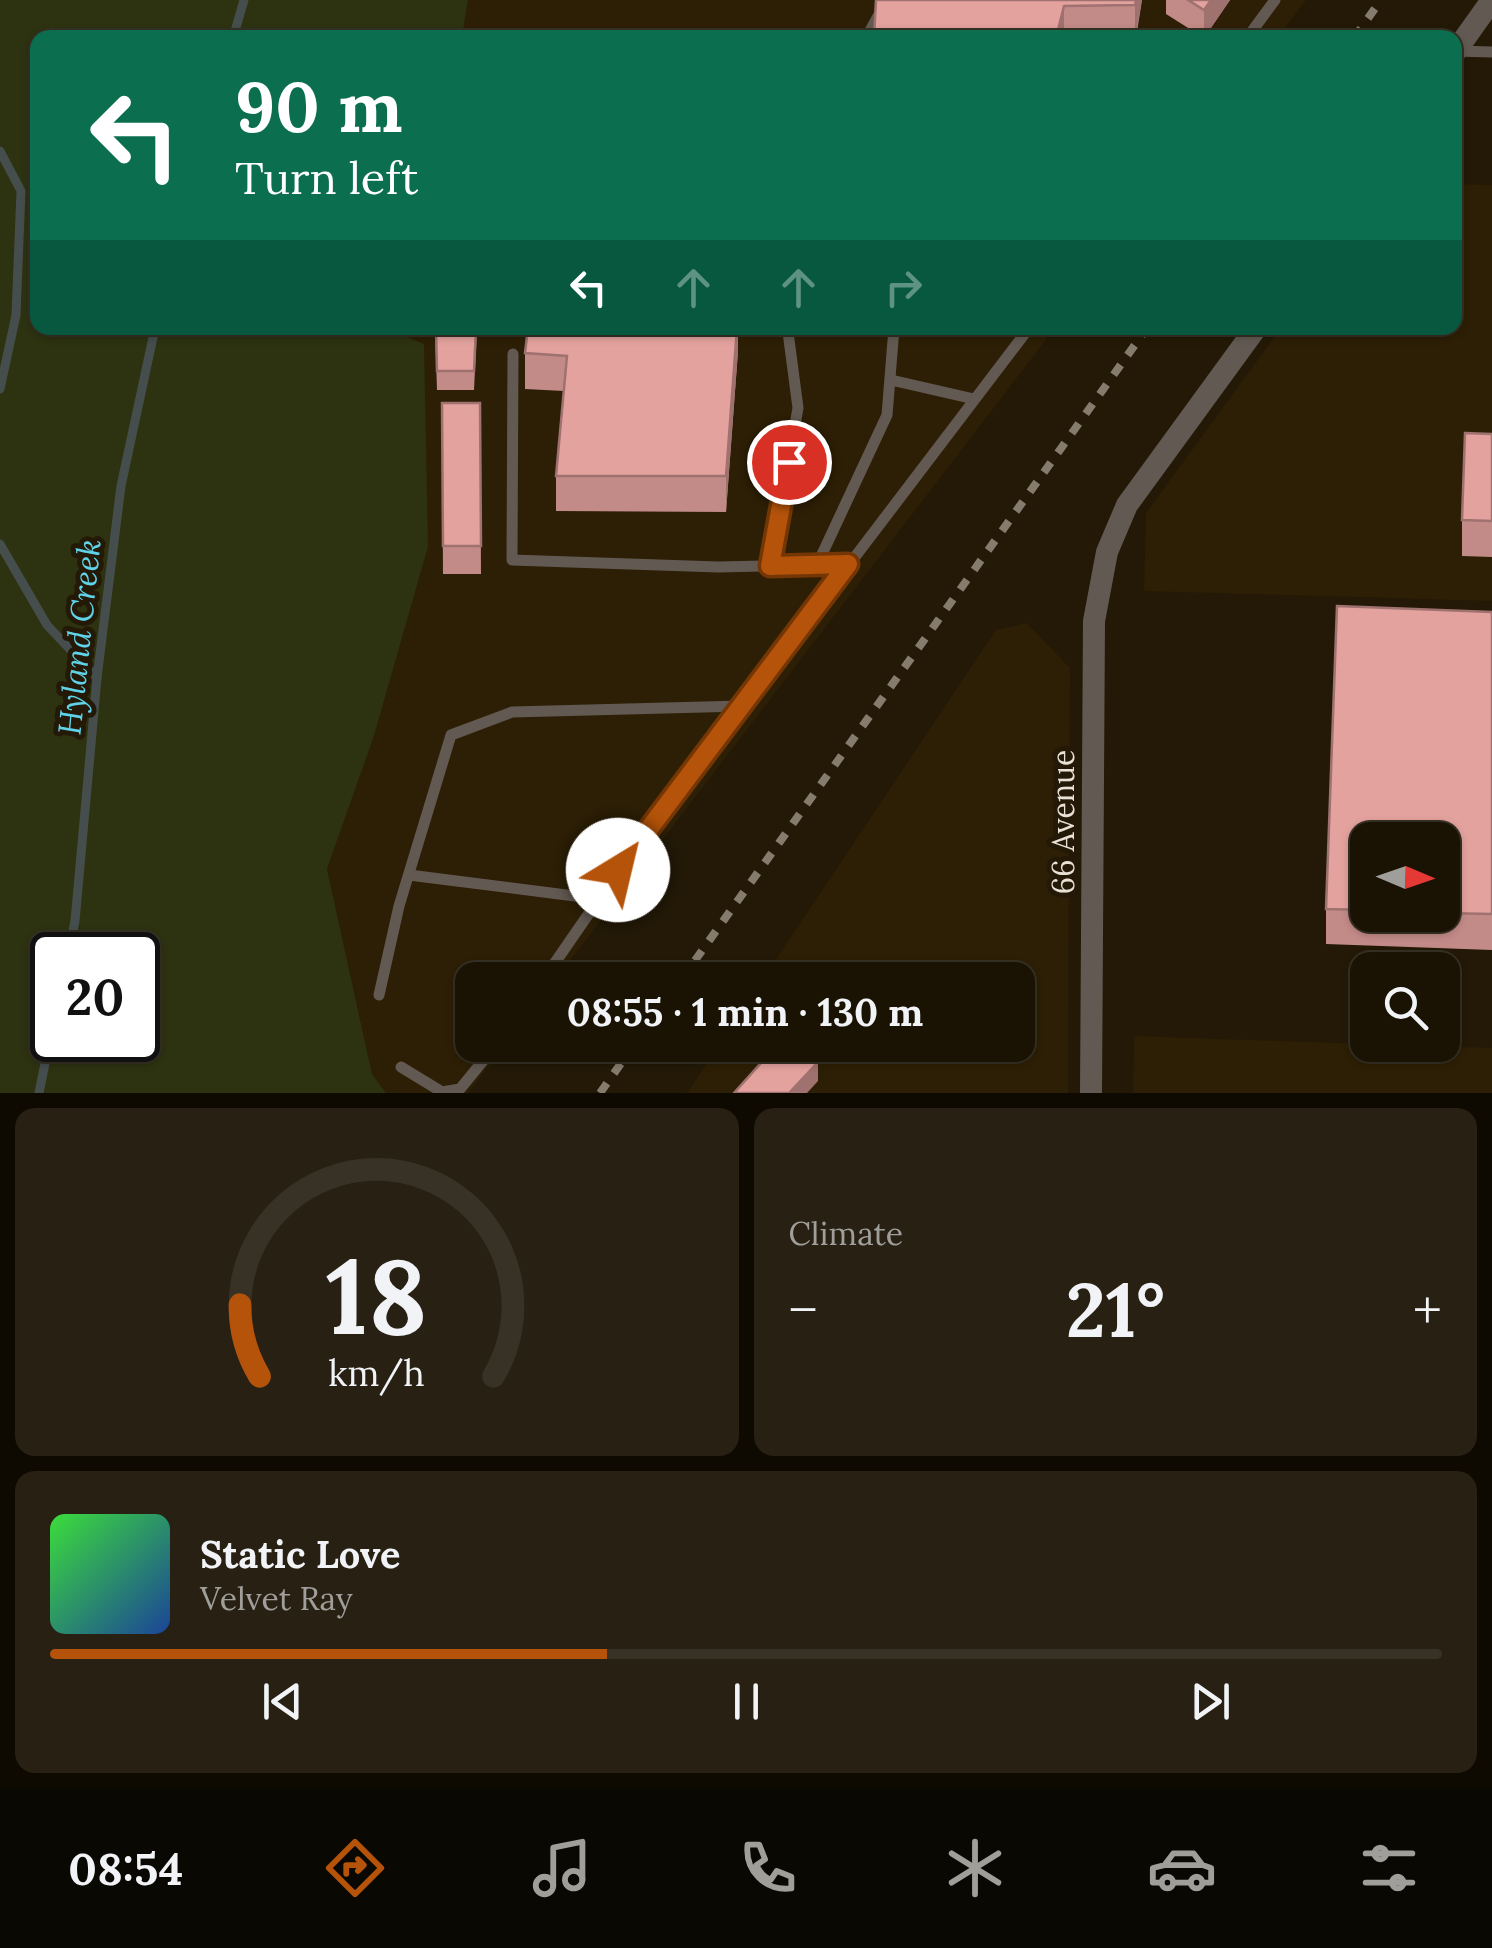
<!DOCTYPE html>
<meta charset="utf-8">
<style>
:root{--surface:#1a1304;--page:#272013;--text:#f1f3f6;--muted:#9f9e9a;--line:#383226;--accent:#b45309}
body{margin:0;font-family:Lora,serif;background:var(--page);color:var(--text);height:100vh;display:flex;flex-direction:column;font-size:38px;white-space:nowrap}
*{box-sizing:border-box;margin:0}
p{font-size:32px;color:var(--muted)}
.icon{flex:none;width:55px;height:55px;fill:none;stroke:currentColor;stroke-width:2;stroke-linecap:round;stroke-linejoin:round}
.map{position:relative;height:1093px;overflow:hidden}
.drawer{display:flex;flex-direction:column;gap:15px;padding:15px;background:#0e0a02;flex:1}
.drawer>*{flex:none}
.hud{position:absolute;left:30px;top:30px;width:1432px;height:305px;border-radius:20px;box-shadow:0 2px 8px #0004,0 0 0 2px var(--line);background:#0b6e4f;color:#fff;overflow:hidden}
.needle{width:65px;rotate:92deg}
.controls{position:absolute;left:1350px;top:822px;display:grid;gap:20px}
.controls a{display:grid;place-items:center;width:110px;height:110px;border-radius:20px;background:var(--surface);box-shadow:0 2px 8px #0004,0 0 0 2px var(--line);font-size:50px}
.speed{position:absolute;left:30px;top:932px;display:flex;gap:20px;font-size:50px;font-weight:700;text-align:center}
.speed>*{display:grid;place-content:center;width:130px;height:130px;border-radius:50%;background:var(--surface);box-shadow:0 2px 8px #0004,0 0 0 2px var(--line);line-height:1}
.speed .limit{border:5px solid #111;border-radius:15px;background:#fff;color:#111}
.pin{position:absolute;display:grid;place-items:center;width:85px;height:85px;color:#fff;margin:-42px;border:5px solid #fff;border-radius:50%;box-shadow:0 2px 10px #0007}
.me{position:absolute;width:110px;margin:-55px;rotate:36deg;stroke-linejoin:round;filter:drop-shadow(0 0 8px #0008)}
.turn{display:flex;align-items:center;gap:35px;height:210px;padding:0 40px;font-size:45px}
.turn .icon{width:130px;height:130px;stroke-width:2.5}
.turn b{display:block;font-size:70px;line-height:85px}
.lanes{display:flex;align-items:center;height:95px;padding:0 40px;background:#0003;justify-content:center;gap:50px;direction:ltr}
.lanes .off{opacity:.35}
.big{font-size:75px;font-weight:800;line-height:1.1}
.drawer .tile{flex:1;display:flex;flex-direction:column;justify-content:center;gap:15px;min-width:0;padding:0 35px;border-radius:20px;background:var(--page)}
.drawer .dial{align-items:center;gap:0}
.dial svg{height:260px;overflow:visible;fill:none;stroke:var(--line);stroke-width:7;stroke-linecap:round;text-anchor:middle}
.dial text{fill:var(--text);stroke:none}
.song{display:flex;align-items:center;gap:30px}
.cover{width:120px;height:120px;border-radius:15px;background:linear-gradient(135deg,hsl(120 70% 55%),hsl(220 70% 35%))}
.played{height:10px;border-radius:5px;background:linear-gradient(90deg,var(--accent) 40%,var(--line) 40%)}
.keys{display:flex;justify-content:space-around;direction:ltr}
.heat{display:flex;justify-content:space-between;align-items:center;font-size:55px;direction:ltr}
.drawer .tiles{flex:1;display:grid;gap:15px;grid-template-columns:1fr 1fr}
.tile:last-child{grid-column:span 2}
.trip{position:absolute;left:455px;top:962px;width:580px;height:100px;border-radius:20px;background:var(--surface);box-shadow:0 2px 8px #0004,0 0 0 2px var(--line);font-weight:800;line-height:100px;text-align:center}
.menu{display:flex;height:160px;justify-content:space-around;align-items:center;background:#0a0802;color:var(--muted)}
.menu .icon{width:70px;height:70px}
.menu .selected{color:var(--accent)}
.menu b{font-size:45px;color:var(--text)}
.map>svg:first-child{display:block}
</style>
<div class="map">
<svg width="1492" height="1093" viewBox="0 0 1492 1093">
<rect width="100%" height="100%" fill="#231906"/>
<!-- built -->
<g fill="#2d1f05">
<path d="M468,0H1306L1277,38H462Z"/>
<path d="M1455,184L1492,185V601L1144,591L1146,513L1281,328H1455Z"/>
<path d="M386,328H1055L555,980H472V1045H505L468,1093H386L372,1074L327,869L374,736L428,547Z"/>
<path d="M1027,623L1070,668L1068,1093H687L719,1045H1018V980H762L996,630Z"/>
<path d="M1134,1036L1492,1048V1093H1133Z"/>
</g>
<!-- green -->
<path fill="#2d3211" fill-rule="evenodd" d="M0,0H468L462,37L38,38V328H385L424,344L428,547L374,736L327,869L372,1074L386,1093H0ZM52,955H138V1040H52Z"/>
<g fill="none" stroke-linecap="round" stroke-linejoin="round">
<!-- stream -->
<g stroke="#464d4d" stroke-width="9">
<path d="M233,38L244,0"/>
<path d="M0,151L21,191L16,315L0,389"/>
<path d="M0,544L47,625L97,678"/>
<path d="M68,955L75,921L97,678L121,486L155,328"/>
<path d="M39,1093L52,1029"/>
</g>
<!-- lane -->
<g stroke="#625a52" stroke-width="11">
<path d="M866,38L887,0"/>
<path d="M1247,38L1275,0"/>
<path d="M1455,51L1492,52"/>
<path d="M513,354L512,560L718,567L848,564"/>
<path d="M891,380L974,399"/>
<path d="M817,565L887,415L894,328"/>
<path d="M770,566L798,408L788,332L780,328"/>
<path d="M409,875L598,899"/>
<path d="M543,980L639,841L1029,328"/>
<path d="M379,995L399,906L451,735L512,712L742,706"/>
<path d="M401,1067L442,1092L460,1089L496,1045"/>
</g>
<!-- street -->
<g stroke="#625a52" stroke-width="22">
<path d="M1455,52L1492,0"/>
<path d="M1091,1093L1094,621L1107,552L1127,505L1256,328"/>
</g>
<!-- rail -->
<g stroke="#857c6d" stroke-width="8" stroke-dasharray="12 12" stroke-linecap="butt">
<path d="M1354,38L1381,0"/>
<path d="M681,980L1147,328"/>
<path d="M600,1093L634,1045"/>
</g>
</g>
<!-- wall -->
<g fill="#c38b88" fill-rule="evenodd">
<path d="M876,0H1142L1136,38H874Z"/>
<path d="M1166,0H1230L1204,38L1166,14Z"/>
<path d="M435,328H477L474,390H437Z"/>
<path d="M738,328V351L726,512L556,511V476L564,391L525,389V353Z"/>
<path d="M442,403H480L481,574H443Z"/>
<path d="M1492,434V557L1462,556V520Z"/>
<path d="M1492,612V950L1326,944V909ZM1368,840H1442V915H1368Z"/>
</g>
<!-- shaded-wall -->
<g fill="#9f716f">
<path d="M1136,0H1142L1135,38V5Z"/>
<path d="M1211,0H1230L1204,38V10Z"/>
<path d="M1064,6V38H1056Z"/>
<path d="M737,328L738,351L726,512V476Z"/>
<path d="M818,1062V1081L807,1093H789Z"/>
</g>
<!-- building -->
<g fill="#e3a29e" stroke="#9f716f" stroke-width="2.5">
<path d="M876,0H1136L1135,5L1064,6L1056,38H874Z"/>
<path d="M1188,0H1211L1204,10Z"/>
<path d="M436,328H476L474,371H437Z"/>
<path d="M528,328H737L726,476H556L567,356L525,353Z"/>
<path d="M442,403H480L481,546H443Z"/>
<path d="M1465,433L1492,434V521L1462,520Z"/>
<path d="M1337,606L1492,612V914L1442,913V840H1368V910L1326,909Z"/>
<path d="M777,1045H801L818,1062L789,1093H734Z"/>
</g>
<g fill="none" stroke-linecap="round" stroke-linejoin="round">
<defs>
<path id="route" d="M618,870L848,564L770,566L789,462"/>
</defs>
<!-- route casing -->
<use href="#route" stroke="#753606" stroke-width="25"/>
<!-- route -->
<use href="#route" stroke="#b45309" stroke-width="18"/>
</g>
<g text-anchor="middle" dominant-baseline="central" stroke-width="10" stroke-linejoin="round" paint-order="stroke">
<!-- street labels -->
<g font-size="30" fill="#e9e1d5" stroke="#231906">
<text transform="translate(1063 822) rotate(-90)">66 Avenue</text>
</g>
<!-- water labels -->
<g font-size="32" font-style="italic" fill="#60d3ea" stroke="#231906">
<text transform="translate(79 637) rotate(-84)">Hyland Creek</text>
</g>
</g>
</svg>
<div class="controls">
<a><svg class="needle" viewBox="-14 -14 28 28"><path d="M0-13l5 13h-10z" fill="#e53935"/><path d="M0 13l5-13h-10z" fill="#9f9e9a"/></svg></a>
<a><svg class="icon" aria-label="search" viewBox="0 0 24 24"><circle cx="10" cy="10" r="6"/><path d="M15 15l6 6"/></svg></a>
</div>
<div class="speed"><div class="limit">20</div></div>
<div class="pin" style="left:789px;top:462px;background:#d93025"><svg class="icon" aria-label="arrive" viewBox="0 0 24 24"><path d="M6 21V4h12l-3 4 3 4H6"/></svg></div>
<svg class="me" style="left:618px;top:870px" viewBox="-20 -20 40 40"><circle r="19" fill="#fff"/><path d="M0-13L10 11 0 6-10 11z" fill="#b45309"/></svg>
<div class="trip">08:55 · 1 min · 130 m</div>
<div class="hud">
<div class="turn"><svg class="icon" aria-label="left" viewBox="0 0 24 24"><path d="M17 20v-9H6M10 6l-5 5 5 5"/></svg><div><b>90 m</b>Turn left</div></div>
<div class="lanes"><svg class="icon" aria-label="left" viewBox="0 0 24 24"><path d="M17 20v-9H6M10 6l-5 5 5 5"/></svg><svg class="icon off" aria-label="ahead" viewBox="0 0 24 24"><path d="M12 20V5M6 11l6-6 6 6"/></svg><svg class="icon off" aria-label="ahead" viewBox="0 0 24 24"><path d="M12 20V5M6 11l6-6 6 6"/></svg><svg class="icon off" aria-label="right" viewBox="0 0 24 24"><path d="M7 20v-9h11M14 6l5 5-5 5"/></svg></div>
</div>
</div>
<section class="drawer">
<div class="tiles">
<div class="tile dial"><svg viewBox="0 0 100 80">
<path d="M14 69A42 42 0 1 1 86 69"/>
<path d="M14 69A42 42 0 0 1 8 47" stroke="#b45309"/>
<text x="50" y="56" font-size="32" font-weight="700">18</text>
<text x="50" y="72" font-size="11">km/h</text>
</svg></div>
<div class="tile"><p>Climate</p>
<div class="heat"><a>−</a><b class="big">21°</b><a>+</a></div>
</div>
<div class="tile">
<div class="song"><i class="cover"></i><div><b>Static Love</b><p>Velvet Ray</p></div></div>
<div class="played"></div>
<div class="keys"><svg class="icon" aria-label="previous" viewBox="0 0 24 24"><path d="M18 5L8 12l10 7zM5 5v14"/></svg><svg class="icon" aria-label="pause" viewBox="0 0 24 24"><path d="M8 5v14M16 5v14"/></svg><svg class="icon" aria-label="next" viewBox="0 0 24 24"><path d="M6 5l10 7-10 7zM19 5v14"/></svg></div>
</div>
</div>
</section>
<nav class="menu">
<b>08:54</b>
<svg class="icon selected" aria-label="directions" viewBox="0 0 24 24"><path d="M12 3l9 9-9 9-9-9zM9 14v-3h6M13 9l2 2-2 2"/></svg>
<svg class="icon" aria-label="music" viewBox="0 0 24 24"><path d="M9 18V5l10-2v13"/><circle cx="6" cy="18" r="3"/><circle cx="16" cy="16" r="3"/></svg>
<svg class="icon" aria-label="phone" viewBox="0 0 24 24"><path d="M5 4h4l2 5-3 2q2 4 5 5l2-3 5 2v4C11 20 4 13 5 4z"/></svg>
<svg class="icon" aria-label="climate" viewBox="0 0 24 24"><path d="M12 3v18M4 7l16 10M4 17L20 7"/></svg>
<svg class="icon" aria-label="car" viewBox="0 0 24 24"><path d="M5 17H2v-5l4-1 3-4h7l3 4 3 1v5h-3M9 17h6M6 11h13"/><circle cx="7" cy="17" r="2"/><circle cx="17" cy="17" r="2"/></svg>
<svg class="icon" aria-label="filters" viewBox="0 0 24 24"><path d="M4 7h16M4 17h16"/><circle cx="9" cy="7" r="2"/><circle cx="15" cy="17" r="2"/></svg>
</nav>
